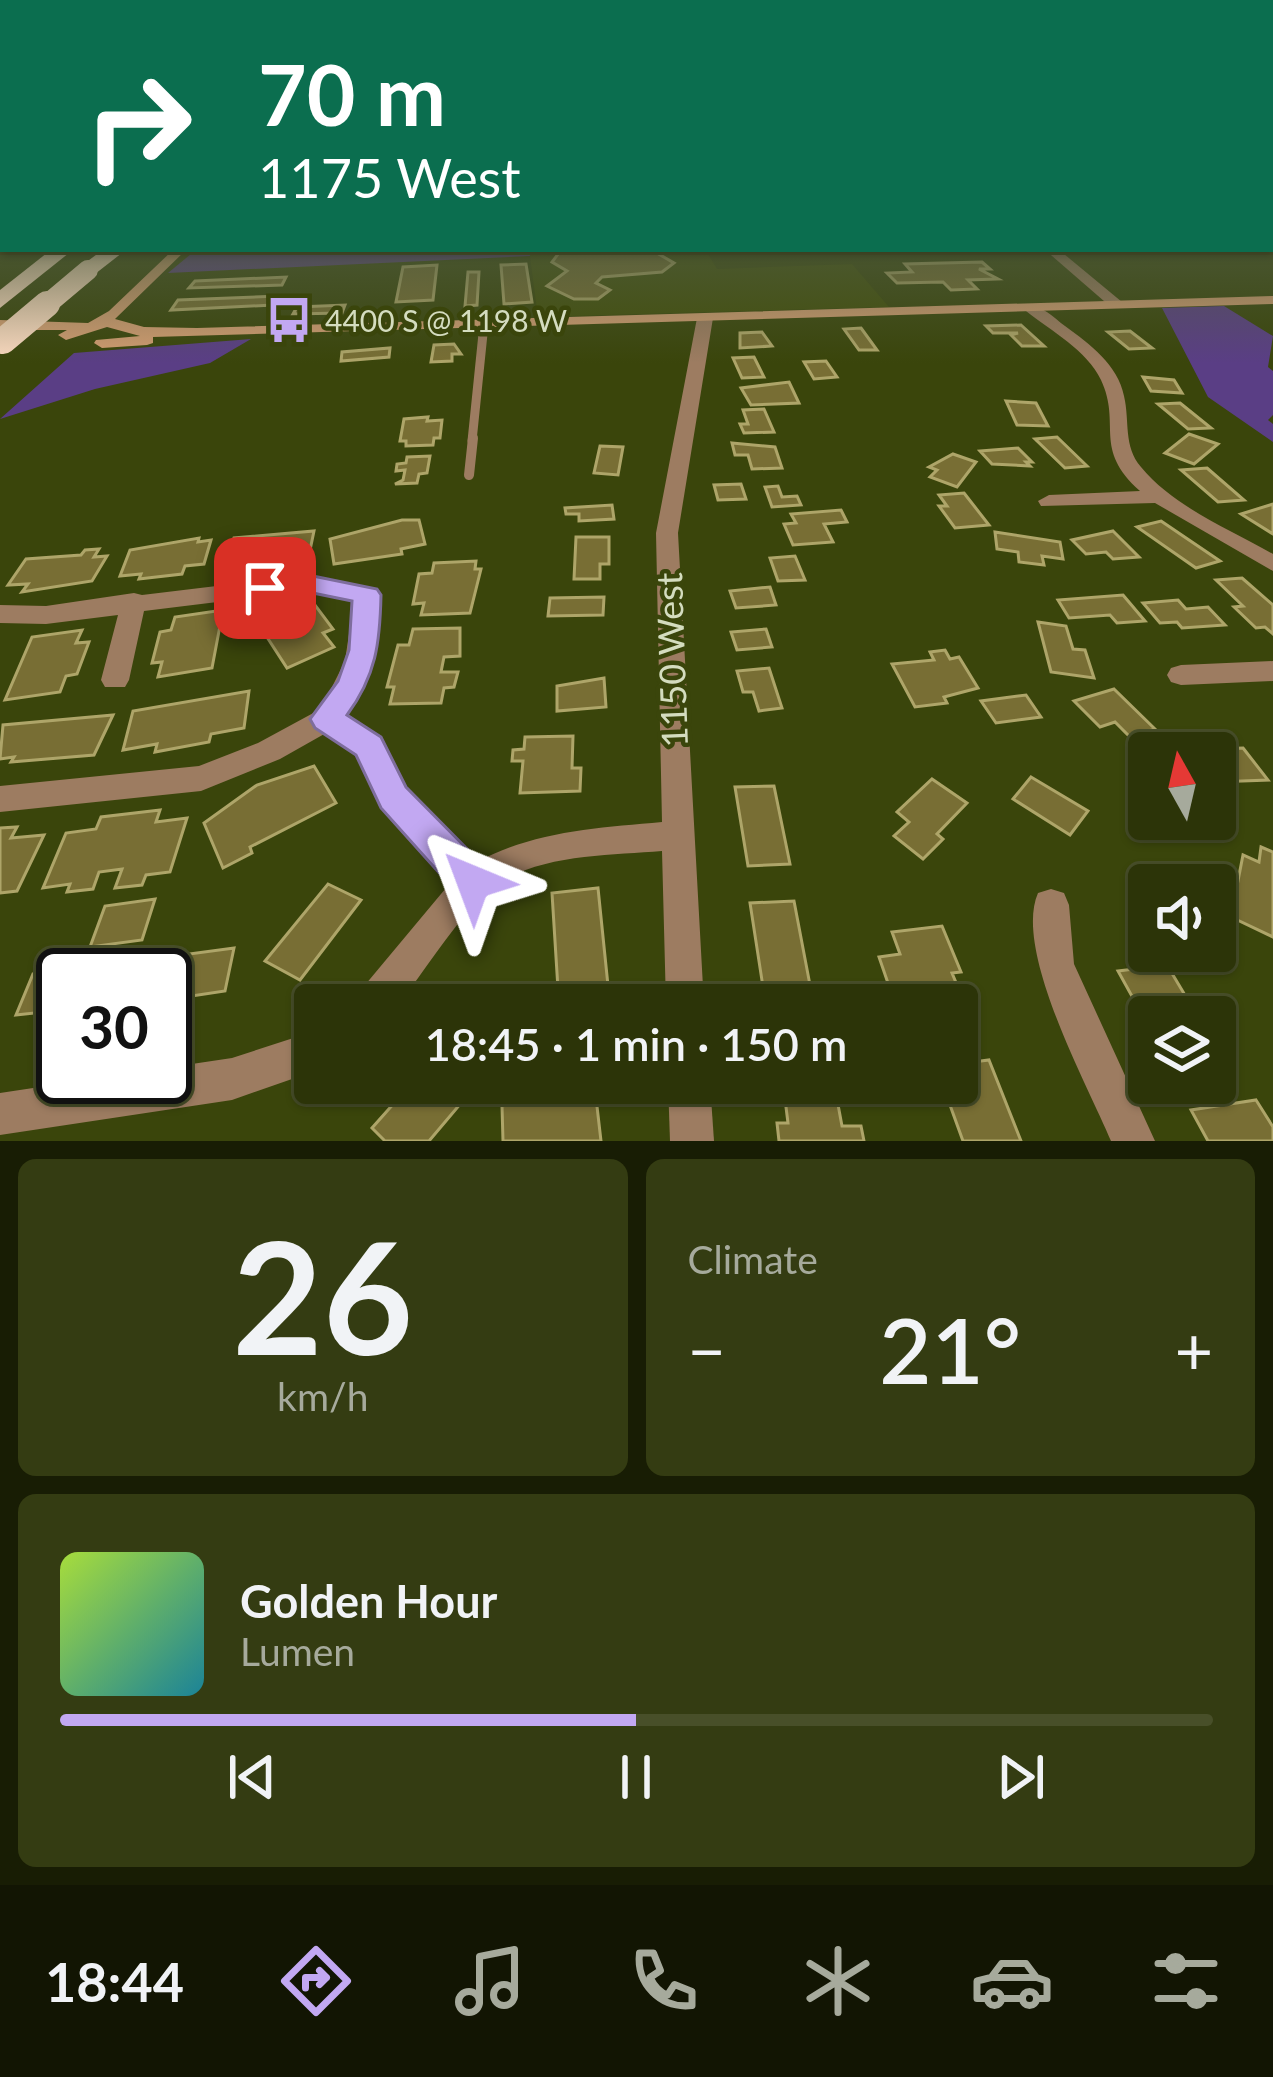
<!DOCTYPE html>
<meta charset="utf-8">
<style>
:root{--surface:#2c3408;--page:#343c12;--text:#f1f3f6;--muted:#a6aa9c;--line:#484f29;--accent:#c2a8f2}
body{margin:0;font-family:Lato,sans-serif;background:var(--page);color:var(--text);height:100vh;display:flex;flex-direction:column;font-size:45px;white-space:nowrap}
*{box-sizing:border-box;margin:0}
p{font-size:39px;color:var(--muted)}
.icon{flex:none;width:66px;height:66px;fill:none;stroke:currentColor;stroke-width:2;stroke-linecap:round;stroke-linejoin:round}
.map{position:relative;height:1141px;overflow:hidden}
.sheet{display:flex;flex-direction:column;gap:18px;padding:18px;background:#181d04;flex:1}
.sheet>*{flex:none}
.top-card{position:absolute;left:0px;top:0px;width:1275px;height:252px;box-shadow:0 3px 9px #0004,0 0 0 3px var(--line);background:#0b6e4f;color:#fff;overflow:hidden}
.needle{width:78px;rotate:352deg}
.buttons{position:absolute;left:1128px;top:732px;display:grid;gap:24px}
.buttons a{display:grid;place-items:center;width:108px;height:108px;border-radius:12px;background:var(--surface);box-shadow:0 3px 9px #0004,0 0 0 3px var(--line);font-size:60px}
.speed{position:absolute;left:36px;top:948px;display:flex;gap:24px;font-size:60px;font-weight:700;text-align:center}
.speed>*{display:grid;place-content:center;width:156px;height:156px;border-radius:50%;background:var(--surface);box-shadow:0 3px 9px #0004,0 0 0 3px var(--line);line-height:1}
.speed .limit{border:6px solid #111;border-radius:18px;background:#fff;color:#111}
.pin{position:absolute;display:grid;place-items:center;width:102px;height:102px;color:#fff;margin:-51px;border-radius:24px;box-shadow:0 6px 18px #0006}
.me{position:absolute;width:132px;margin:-66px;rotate:316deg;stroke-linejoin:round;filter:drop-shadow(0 0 9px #0008)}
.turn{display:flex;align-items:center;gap:42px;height:252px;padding:0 60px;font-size:54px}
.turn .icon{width:156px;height:156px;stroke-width:2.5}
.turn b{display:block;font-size:84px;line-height:102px}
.big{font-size:90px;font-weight:600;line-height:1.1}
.sheet .tile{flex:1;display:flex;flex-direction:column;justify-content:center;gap:18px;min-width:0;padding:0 42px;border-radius:18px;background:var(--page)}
.sheet .dial{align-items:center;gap:0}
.dial b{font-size:156px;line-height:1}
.song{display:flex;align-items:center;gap:36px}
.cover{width:144px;height:144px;border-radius:18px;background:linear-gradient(135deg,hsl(80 70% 55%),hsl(190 70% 35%))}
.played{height:12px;border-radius:6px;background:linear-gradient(90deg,var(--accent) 50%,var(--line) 50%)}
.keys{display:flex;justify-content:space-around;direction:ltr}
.heat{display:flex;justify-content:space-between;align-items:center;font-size:66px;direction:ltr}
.sheet .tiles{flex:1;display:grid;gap:18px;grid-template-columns:1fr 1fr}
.tile:last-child{grid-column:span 2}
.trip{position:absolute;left:294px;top:984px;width:684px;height:120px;border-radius:12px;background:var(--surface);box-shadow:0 3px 9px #0004,0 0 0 3px var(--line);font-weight:600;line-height:120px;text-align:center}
.dock{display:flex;height:192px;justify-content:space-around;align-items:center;background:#121503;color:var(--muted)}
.dock .icon{width:84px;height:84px}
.dock .current{color:var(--accent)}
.dock b{font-size:54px;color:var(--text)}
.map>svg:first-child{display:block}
</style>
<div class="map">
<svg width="1273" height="1141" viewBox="0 0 1273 1141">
<rect width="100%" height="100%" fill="#3a450b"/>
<!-- built -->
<path fill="#424e09" d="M529,249H705L717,269L852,264L889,307L538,317Z"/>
<!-- green -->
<g fill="#5a3e85">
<path d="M197,249H529L530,256L168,273Z"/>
<path d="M1224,306L1273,336L1268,367L1273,371V415L1268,420L1273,424V442L1208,397L1162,308Z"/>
<path d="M251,339L210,363L95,389L0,419L74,353Z"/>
</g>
<!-- building -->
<g fill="#786e34" stroke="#aea569" stroke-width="3">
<path d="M562,249H650L674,263L662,272L602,277L596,283L610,290L598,299H574L547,286L567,271L552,262Z"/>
<path d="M982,262L990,269H979L998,279L968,280L977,289L951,290L943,282L897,283L887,273L912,272L905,264Z"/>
<path d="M526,264L532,302L504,304L501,265Z"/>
<path d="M437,265L433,300L396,302L403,267Z"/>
<path d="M468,272H479L477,305L465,306Z"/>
<path d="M286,277L282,285L189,288L195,281Z"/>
<path d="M278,296L273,305L171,310L178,300Z"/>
<path d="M345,305L342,313L293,314L297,307Z"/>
<path d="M1021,325L1044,346H1022L1011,335L1018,333H993L986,326Z"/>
<path d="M861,328L877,350H859L844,329Z"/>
<path d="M1130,331L1152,348L1129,349L1108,332Z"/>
<path d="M762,332L772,346L740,348V333Z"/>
<path d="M454,344L461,354H452V361L431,362L434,345Z"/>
<path d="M390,348L389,357L341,361L342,352Z"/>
<path d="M754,357L764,377L742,378L733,358Z"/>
<path d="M826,361L837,377L814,379L804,362Z"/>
<path d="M1143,377L1174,380L1182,393L1151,391Z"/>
<path d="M789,382L799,403L751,405L741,388Z"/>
<path d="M1006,401L1036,403L1048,426L1017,425Z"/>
<path d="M1180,403L1211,428L1188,429L1158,404Z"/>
<path d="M764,409L774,432L744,433L740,424H748L743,410Z"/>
<path d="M428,417L427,421L442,420L440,438H434L433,445L406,446V441H400L404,419Z"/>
<path d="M1189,434L1218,444L1194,464L1165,453Z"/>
<path d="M1057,437L1087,466L1065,468L1035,439Z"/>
<path d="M732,443L775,447L782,468L752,469L748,455H735Z"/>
<path d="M600,446L623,447L618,475L594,473Z"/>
<path d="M1018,448L1032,462H1026L1030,466L992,464L980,451Z"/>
<path d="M953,454L976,462L957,487L930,477L937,470L929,467Z"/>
<path d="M430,456L427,473L419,474L417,483L395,484L403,480L405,470L396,471L397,464L406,463L407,457Z"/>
<path d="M1207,468L1244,500L1218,502L1181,470Z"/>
<path d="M741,484L746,499L718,500L714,485Z"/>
<path d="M778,486L782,497L797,496L801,505L772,507L765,487Z"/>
<path d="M964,493L989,525L955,528L939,506H947L939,495Z"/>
<path d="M1273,504V534L1241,514Z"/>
<path d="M612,505L614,519L579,521V514H566L565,508Z"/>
<path d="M841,510L847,522L824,524L833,542L793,545L784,524L796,523L791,514Z"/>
<path d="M402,520H419L425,544L401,549L402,554L334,564L330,539Z"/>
<path d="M1161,521L1220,561L1196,568L1137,527Z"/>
<path d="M314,531L309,555L290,557L288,563L243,568L245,561L226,563L234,538Z"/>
<path d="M1113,531L1139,557L1113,559L1106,552L1086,554L1072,540Z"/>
<path d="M995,532L1060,542L1063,559L1042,556L1044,565L1019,562L1018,552L997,549Z"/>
<path d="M576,537H609V564H600V579H574Z"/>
<path d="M199,538L198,542L211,540L204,564L185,566L182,574L139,579L141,574L120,576L130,550Z"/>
<path d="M99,549L94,557L107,556L92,581L22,592L28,584L8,585L26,559L81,555L85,550Z"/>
<path d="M795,556L805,580L778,581L770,558Z"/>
<path d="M476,561L475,569H481L470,613L421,615L424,603L413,604L419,574L432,573L434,563Z"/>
<path d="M1242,578L1273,605V634L1265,627L1256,628L1234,607L1243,606L1216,580Z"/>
<path d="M770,587L776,605L736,608L730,591Z"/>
<path d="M1123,595L1145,621L1117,623L1110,615L1069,618L1058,600Z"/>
<path d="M604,597L603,615L548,616L550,598Z"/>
<path d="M295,600L303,610L315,605L333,629L323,633L334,647L287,668L254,617Z"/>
<path d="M1178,600L1186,609L1208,607L1225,625L1182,628L1177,622L1160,623L1143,603Z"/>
<path d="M223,610L212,668L158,677L162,662L152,663L160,632L171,630L175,617Z"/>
<path d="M1038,622L1066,626L1073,649L1085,650L1094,678L1051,672Z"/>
<path d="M460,628V656L444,657L441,672H458L454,687L444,688L441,703L390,704L394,687H387L398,645H409L413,629Z"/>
<path d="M766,629L772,647L737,650L731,632Z"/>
<path d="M82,630L76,643L89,642L77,674L66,676L60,692L5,700L32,637Z"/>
<path d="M945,650L950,659L959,657L978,688L944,697L947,703L915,707L892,664L934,660L930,652Z"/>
<path d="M769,668L782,708L759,711L753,692H743L737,671Z"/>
<path d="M604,678L606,707L557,711V686Z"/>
<path d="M1114,689L1155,729L1130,737L1115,722L1100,727L1074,701Z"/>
<path d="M249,691L244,728L211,734L209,742L155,752L157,744L123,750L133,711Z"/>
<path d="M1026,695L1041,717L996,723L981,701Z"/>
<path d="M113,715L94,755L11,762L14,757L0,759L3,725Z"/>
<path d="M573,736L572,768H581L580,791L520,793L523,761H512L513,750L524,749L525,737Z"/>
<path d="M1243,748L1268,780L1215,782V753L1173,750Z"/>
<path d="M314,766L336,803L250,847L252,853L223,868L204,823L257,785Z"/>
<path d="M1031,777L1088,811L1070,835L1013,799Z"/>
<path d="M932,779L967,803L937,834L943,839L923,859L894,836L909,822L897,812Z"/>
<path d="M774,786L790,864L748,866L735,787Z"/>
<path d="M160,810L156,822L187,818L170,872L146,875L142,885L115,888L122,869L99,872L93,889L67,892L70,884L43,888L66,833L96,829L101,817Z"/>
<path d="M17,827L11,838L44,835L17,891L0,893V828Z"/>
<path d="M1261,847L1273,852V937L1231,917L1243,855L1259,862Z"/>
<path d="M328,884L361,900L300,980L265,961Z"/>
<path d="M598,888L610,1005H559L552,893Z"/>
<path d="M155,899L142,940L90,947L105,906Z"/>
<path d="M794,901L810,985L763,987L750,903Z"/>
<path d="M942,926L961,972L952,973L978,1035L957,1038V1005H917L911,987L890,989L879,957L900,954L892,932Z"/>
<path d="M234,948L225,991L165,1000V975H140L144,960Z"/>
<path d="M124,964L120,975H63V1010L16,1015L33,974Z"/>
<path d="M1167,965L1198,1017H1149V1027L1118,971Z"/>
<path d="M989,1060L1021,1141H963L942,1083H957V1064Z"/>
<path d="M412,1083H478L429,1141H385L372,1128Z"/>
<path d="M783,1083H834L842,1126H861L864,1141H779L777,1123H788Z"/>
<path d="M595,1089L601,1141H503L502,1106Z"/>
<path d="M1256,1100L1273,1127V1141H1208L1191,1110Z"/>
</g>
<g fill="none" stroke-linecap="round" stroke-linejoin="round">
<!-- lane-far1 -->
<path stroke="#9d7c61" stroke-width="9" d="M472,441L484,324"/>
<!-- lane -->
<path stroke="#9d7c61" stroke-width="10" d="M469,475L473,438"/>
<!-- street -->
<g fill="#9d7c61" fill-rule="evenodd">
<rect x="1272" y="213" width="1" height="8"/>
<rect x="1272" y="239" width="1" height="8"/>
<path d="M1044,249H1058L1122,302V308H1112Z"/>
<path d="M1026,305C1041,304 1053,317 1065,326C1090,344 1118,365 1124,396C1130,421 1123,446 1141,467C1174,507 1229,529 1273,554V571L1155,503L1041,506L1038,501L1049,495L1140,491C1092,448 1122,425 1101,380C1087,350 1051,331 1026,311Z"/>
<path d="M705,313L713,318L678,533L704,1005H666L662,851C606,856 529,853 484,895C455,922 424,972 398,1005H355L360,991L451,882L383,807L358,754L326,733L280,759L201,791L0,812V786L199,766L258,743L317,711L328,695L345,661L354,600L308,591L144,611L129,680L125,687H105L101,680L118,615L46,624L0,623V605L46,606L134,593L142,595L308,575L376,589L379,595L372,661L345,716L380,738L405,789L477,862C535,831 597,828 662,822L656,533L697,318Z"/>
<path d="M1273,661V681L1181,685L1171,682L1167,675L1171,668L1181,665Z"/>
<path d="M1051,889L1064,893L1069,905L1074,964L1155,1141H1111C1087,1084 1013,950 1038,893Z"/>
<path d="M315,1031V1071L232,1100L0,1135V1093L106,1077H165V1068L232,1058Z"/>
<path d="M668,1083H710L714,1141H670Z"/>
</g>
<!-- secondary -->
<path fill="#d29d72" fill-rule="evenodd" d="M174,249H187L115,319L144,327L197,328L1273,296V304L153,337V343L147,345L102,348L94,343L96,340L140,336L107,327L66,340L58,335L67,330H0V320L88,323L109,311Z"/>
<!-- highway -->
<g fill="#fbdac0" fill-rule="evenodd">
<path d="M3,223V235L0,236V224Z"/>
<path d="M52,249H74L0,308V290Z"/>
<path d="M104,249H127L95,274H81V266Z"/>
</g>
<!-- highway-bridge-far1 -->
<path stroke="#fbdac0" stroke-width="20" d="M44,307L88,270"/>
<!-- highway-bridge -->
<path stroke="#fbdac0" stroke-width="26" d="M3,341L47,304"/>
</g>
<!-- sky -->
<linearGradient id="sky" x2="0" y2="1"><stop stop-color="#202606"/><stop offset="0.56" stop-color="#4f5c3f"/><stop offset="1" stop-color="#4f5c3f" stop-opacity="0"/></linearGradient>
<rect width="1273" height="363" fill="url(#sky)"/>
<!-- route -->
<path fill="#c2a8f2" stroke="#7e6d9d" stroke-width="3" d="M308,575L377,589L381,595C380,643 376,676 347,715L381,737L406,787L487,869L493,882L487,895L473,900L459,895L381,808L356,755L315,728L310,719L338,681L349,650L352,601L308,592L265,597L251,588L265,579Z"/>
<!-- icons -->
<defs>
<symbol id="bus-bare" viewBox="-9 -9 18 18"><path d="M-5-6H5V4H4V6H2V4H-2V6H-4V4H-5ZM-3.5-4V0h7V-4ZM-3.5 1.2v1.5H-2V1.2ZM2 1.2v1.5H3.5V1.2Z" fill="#c2a8f2" stroke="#3a450b" stroke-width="2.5" paint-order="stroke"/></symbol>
</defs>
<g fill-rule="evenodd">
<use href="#bus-bare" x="256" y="287" width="66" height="66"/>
</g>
<g text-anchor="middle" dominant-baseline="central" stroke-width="9" stroke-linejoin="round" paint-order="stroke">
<!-- far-poi labels -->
<g font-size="30" fill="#d4dcbf" stroke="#3a450b" text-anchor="start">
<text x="325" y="320">4400 S @ 1198 W</text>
</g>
<!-- street labels -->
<g font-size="36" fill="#d4dcbf" stroke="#3a450b">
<text transform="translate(671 660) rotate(-92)">1150 West</text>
</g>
</g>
</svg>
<div class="buttons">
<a><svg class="needle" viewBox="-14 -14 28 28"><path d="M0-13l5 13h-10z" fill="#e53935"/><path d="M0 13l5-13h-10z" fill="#a6aa9c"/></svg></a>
<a><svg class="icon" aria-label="sound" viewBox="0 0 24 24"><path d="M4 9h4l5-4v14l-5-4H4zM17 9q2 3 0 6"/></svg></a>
<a><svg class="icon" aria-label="layers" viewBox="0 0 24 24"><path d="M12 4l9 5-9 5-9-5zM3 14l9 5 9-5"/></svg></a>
</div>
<div class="speed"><div class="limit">30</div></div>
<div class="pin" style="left:265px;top:588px;background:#d93025"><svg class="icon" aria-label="arrive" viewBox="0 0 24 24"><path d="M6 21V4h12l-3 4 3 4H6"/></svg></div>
<svg class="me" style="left:473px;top:882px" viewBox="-20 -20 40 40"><path d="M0-17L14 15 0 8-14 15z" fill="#c2a8f2" stroke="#fff" stroke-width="4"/></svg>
<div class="trip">18:45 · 1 min · 150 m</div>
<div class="top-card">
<div class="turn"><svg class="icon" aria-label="right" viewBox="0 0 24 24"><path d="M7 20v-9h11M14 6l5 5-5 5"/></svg><div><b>70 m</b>1175 West</div></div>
</div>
</div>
<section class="sheet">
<div class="tiles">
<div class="tile dial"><b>26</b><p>km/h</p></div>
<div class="tile"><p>Climate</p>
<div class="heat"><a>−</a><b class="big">21°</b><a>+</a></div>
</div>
<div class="tile">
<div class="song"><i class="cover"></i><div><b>Golden Hour</b><p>Lumen</p></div></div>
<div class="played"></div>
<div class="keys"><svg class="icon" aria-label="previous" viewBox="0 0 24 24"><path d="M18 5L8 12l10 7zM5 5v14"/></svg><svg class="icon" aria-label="pause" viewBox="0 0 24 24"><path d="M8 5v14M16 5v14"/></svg><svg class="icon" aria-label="next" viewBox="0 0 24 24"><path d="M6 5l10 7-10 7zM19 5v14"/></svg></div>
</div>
</div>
</section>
<nav class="dock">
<b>18:44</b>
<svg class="icon current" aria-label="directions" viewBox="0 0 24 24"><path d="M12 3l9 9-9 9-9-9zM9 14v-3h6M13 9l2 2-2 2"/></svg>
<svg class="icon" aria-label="music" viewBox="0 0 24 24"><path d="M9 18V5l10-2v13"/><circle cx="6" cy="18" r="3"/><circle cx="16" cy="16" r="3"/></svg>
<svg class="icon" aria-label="phone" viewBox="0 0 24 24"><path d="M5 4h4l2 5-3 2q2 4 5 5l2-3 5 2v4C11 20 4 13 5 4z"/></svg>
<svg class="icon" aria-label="climate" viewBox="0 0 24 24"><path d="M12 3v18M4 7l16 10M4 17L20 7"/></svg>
<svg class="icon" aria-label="car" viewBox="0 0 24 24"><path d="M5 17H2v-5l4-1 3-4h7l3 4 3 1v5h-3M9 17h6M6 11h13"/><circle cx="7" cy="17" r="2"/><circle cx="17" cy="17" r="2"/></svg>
<svg class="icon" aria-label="filters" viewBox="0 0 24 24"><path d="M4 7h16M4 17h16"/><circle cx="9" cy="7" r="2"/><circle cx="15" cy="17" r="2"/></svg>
</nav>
